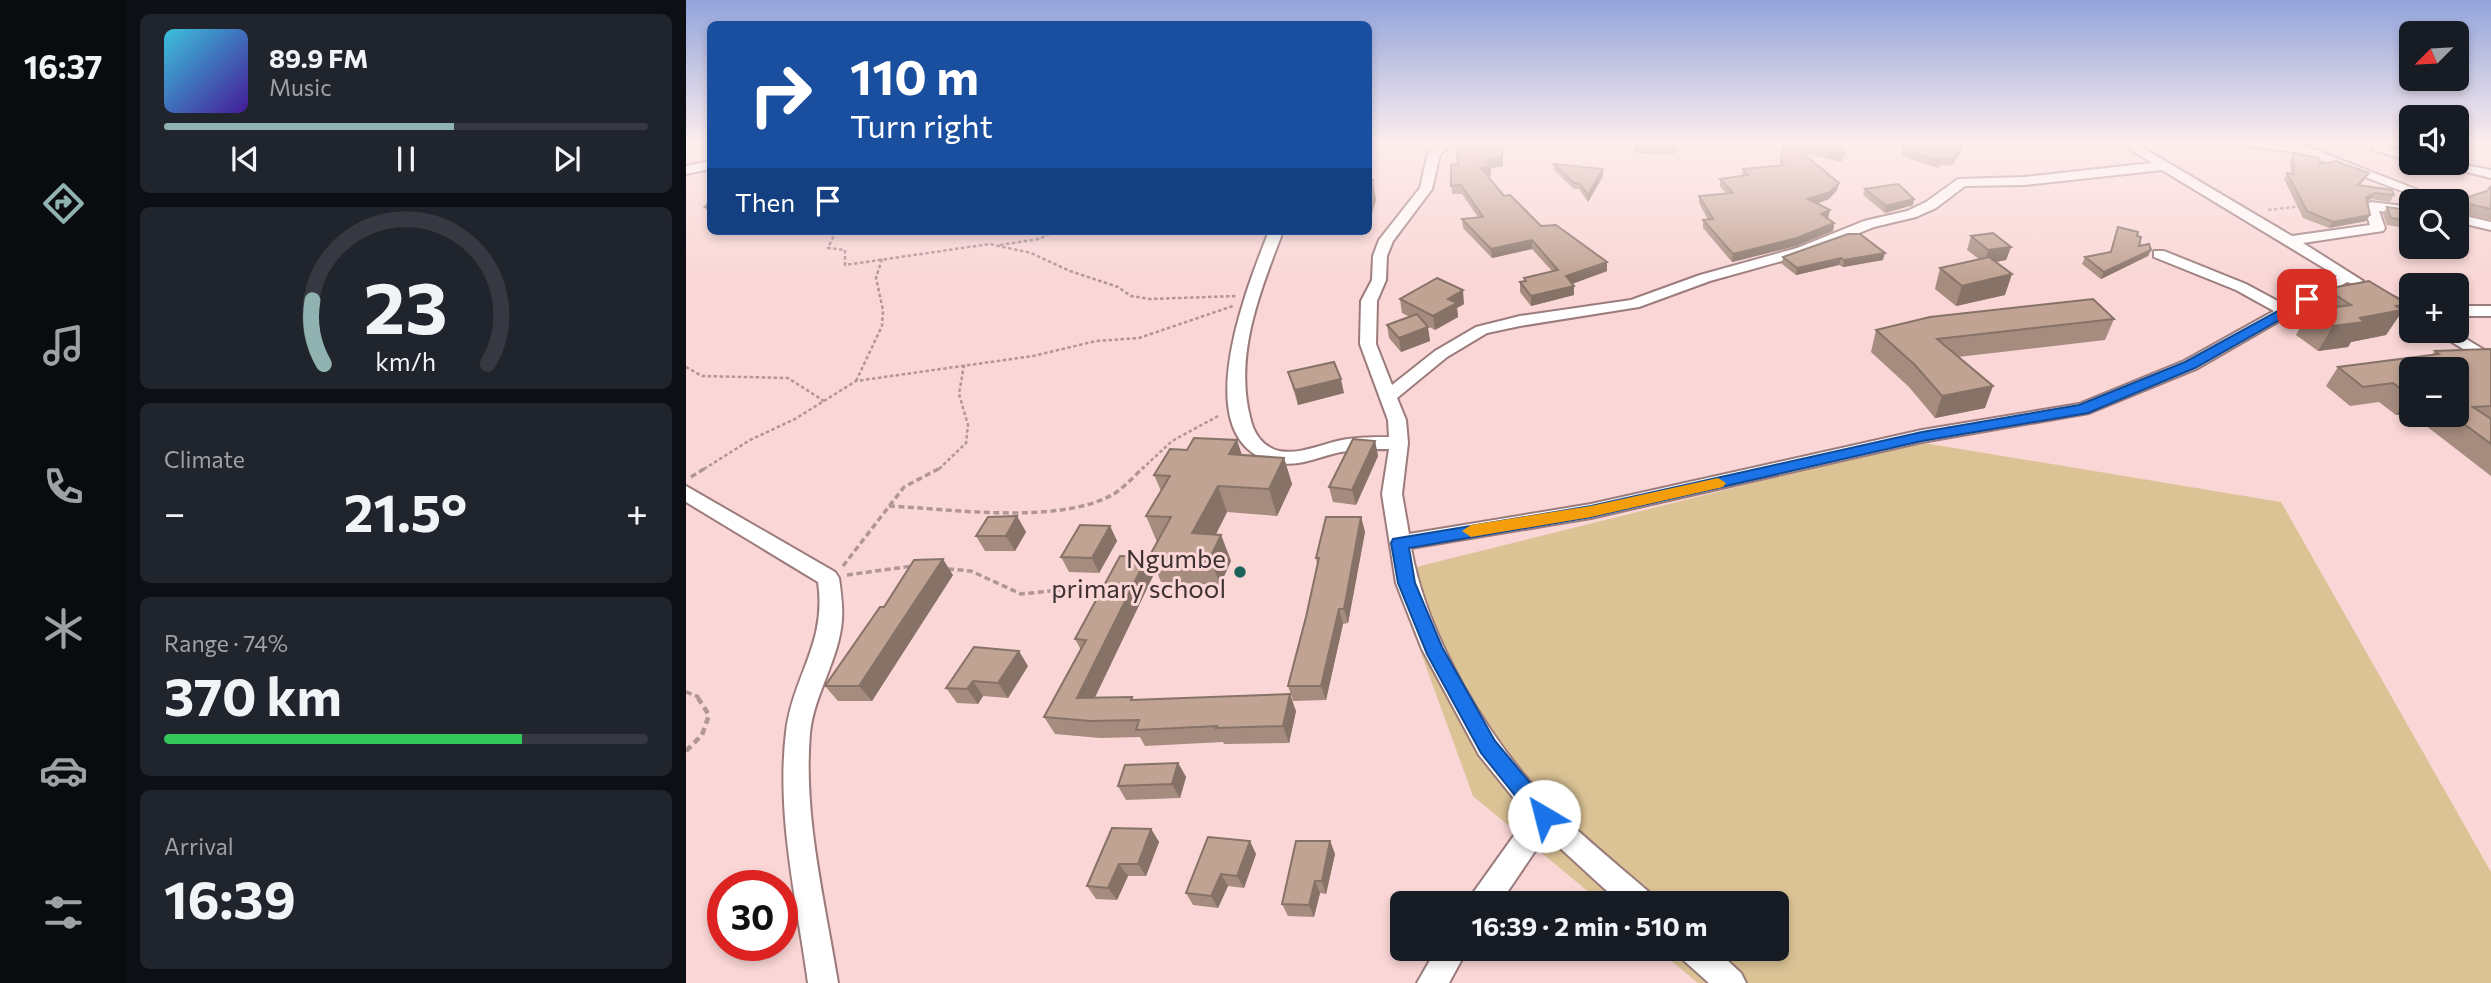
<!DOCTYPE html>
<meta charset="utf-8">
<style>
:root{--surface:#171b24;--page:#20242c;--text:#f1f3f6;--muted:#9ea1a6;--line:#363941;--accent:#90b2b0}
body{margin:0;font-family:Commissioner,sans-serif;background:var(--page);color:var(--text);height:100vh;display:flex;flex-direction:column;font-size:26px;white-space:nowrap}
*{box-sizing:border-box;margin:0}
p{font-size:23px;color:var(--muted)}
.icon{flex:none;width:38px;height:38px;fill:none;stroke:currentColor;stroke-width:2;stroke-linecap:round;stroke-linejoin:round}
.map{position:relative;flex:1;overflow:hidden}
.side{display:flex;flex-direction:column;gap:14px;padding:14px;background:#0d0f14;width:560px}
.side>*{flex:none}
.banner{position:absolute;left:21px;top:21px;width:665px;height:214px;border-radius:10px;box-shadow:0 4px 10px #0003;background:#1a4fa0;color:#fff;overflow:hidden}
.needle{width:46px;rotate:246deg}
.fabs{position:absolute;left:1713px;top:21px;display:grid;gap:14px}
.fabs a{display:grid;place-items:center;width:70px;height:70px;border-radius:10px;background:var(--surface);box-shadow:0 4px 10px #0003;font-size:35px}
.speed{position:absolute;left:21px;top:870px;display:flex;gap:14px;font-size:35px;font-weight:700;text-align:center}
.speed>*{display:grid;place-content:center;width:91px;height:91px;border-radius:50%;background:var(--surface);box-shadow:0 4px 10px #0003;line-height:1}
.speed .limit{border:10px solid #d22;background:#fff;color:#111}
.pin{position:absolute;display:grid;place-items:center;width:60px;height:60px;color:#fff;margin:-30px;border-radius:14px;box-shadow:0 4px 10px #0006}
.me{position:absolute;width:77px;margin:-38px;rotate:323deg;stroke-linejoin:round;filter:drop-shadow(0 0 5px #0008)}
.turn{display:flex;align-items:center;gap:24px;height:147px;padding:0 28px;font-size:32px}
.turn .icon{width:91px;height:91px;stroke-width:2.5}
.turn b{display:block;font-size:49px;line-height:60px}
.then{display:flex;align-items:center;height:66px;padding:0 28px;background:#0003;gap:14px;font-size:26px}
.big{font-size:52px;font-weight:700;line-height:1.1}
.side .widget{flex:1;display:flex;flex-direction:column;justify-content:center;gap:10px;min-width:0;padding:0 24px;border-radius:10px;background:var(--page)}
.side .dial{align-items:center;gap:0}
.dial svg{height:182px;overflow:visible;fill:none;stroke:var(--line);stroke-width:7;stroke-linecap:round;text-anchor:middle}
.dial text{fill:var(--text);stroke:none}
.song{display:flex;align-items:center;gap:21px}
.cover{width:84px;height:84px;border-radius:10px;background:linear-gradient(135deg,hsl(190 70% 55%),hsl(260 70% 35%))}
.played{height:7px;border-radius:4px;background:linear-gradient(90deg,var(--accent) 60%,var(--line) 60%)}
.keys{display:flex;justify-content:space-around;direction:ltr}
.heat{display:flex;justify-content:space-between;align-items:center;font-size:38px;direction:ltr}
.charge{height:10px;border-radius:5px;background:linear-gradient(90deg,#34c759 74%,var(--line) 0)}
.trip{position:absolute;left:704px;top:891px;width:399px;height:70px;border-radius:10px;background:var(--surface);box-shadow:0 4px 10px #0003;font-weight:700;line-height:70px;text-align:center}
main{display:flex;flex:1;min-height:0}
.dock{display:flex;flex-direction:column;width:126px;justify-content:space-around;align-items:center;background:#090b0e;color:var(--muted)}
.dock .icon{width:49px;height:49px}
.dock .current{color:var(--accent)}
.dock b{font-size:32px;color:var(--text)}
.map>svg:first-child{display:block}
</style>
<main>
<nav class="dock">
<b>16:37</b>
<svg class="icon current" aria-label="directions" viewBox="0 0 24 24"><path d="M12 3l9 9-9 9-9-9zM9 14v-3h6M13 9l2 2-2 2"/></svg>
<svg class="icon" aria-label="music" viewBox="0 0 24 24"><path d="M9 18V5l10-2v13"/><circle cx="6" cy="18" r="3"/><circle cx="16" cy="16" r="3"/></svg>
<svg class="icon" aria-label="phone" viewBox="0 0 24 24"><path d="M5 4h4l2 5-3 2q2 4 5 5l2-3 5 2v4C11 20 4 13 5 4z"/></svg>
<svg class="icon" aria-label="climate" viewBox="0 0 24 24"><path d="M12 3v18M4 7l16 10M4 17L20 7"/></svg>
<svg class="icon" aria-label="car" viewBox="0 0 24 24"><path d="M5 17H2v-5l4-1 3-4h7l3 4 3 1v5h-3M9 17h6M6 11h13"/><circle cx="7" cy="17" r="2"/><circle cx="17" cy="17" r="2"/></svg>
<svg class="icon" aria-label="filters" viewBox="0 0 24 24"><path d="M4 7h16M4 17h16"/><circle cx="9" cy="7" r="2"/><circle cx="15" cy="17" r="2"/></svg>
</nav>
<section class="side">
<div class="widget">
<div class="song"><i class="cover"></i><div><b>89.9 FM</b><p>Music</p></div></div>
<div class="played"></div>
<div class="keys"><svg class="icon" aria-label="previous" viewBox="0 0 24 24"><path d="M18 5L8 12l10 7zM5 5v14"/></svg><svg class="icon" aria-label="pause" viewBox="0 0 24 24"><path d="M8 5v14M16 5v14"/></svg><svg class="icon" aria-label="next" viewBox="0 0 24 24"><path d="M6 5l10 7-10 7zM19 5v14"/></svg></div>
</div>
<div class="widget dial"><svg viewBox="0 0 100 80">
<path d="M14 69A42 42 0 1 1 86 69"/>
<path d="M14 69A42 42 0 0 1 9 41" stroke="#90b2b0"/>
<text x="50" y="56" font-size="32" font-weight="700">23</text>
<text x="50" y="72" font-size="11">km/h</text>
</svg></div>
<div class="widget"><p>Climate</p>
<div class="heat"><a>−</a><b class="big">21.5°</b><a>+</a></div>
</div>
<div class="widget"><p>Range · 74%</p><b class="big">370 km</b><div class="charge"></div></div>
<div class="widget"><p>Arrival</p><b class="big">16:39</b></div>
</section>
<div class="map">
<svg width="1805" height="983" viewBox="0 0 1805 983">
<rect width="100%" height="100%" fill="#fad6d6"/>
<!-- green -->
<path fill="#dbc395" d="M1232,442L1595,502L1805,872V983H1012L971,949L1090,948V903H916L787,796L706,573Z"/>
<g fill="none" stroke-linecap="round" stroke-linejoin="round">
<defs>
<g id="minor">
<path d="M755,142H768L754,154L746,189L707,241L701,256L700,280L691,301L690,344L706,385L749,351L790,327L834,316L945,300L1014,275L1111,248L1178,221L1221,211L1240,202L1272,179L1338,177L1466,163L1433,142H1447L1606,236L1684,225L1678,206L1685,202L1726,207V215L1693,211L1699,228L1697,231L1617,243L1677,281L1670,285L1661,282L1510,369L1403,413L1236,442L905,518L725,548C741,638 804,743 868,808C898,838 932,865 964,893L968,903H934L860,835L814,903H783L787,893L842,816L793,755L736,649L710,583L696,494L703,449C687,449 671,449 655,452C634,456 614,467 592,463C496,445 562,285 583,231H597C575,290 548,353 564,417C567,432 576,447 593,451C614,455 636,444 656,440C671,437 687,437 703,437L702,420L674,344L675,301L686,280L687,256L693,240L734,188L742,153ZM1476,170L1651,276L1599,305L1560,284L1478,251H1468V257L1550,290L1588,311L1498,361L1393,404L1236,430L905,504L723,534L716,494L722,443L720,420L711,398L761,357L801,333L834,326L953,307L1024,281L1121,254L1188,227L1230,217L1250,208L1279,186L1338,185Z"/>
<path d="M1558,142H1585L1622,147L1760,201H1742L1616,153L1564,146Z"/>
<path d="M1691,143L1726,153V161L1687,150V144Z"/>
<path d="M24,161V169L0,174V166Z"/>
<path d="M1746,163H1769L1805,170V178Z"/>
<path d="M1771,214L1805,222V230L1771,222Z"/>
<path d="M1696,291L1726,306V318L1691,299L1688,296Z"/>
<rect x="1771" y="306" width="34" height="10"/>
<path d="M1748,331H1767L1805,354V366Z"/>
<path d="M0,486L149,572L153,578C155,592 157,606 156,620C153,660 128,694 124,733C117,816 139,902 152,983H122C111,902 90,815 100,732C107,675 141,644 132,582L0,502Z"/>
<path d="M751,948H782L763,983H731Z"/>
<path d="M991,948H1028L1055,973L1060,983H1023L995,958Z"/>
</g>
</defs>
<!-- minor casing -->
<use href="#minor" stroke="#9b7b7b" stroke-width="4"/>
<!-- path-far2 -->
<g stroke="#b29696" stroke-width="2.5" stroke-dasharray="3.5 2.5" stroke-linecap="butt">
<path d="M1582,210L1616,206"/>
<path d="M150,231L142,248L159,250V265L304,244L345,253L384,271L432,287L445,296L464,299L550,296"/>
<path d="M314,245L353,239L369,231"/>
<path d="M0,367L16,376L102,378L138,401"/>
<path d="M170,381L196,326L197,310L190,278L196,259"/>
<path d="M18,469L64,440L109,419L170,381L347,356L410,341L453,338L547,306"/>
<path d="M253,469L280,443L282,425L273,394L278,365"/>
<path d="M456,469L486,441L534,415"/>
</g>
<!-- path-far1 -->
<g stroke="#b29696" stroke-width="3.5" stroke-dasharray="6 3.5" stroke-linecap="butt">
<path d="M5,477L21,467"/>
<path d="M203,506C267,509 370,525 426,495C437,489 448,476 458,467"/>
<path d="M157,566L218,487L256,467"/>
<path d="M262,569L285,571L335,594L384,589"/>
<path d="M161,575L226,566"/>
<path d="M0,692L13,697"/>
</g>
<!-- path -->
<path stroke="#b29696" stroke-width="4.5" stroke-dasharray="7 4.5" stroke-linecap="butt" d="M0,751L16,735L23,715L10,695"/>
<!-- minor -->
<use href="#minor" fill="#fff" fill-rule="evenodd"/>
</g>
<!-- wall -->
<g fill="#a58c7e">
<path d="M947,142H988L990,148V154L949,153Z"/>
<path d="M1098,142L1129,144V142H1154L1158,155L1156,162L1115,152L1153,183L1151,190L1143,199L1130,204L1144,210L1142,218H1141L1148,223L1147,231L1110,246L1046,262L1017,228V220H1022L1013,203V196L1040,193L1034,186V179L1056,176L1057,169L1094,166Z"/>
<path d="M1215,142H1275V149L1273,155L1265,166L1255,165L1252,168L1216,156Z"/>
<path d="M1607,153L1634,164L1683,173L1674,185L1708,195L1704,202L1685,199L1681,201L1684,215L1680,221L1643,228L1617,218L1598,179L1601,173H1605L1604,159Z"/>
<path d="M868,164L917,176L902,202L893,189H888L868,170Z"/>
<path d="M765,165L817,166L805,168V175L801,176L818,196L855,226L921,262V271L886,284L888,286V295L845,306L834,292V282L838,281V278L866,271L846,249L806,258L777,228L776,219L792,217L776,194H766Z"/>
<path d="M1805,186V220L1771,212V201L1801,191Z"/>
<path d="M1179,189L1228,199L1227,205L1199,213L1177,195Z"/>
<path d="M1701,207L1719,220L1714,227L1701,225L1697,214Z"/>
<path d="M1432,227L1451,236L1453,246L1465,250L1462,256L1415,279L1396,264L1399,257L1424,252Z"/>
<path d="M1162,234L1197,260L1157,267L1153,265L1110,275L1096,264L1097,257Z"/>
<path d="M1285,236L1325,247L1320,260L1310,262L1319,295L1270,306L1249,289L1254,268L1293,259L1281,250Z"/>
<path d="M1640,289L1721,304L1700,335L1665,342L1662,347L1632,351L1610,335L1625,310H1628Z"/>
<path d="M714,299L778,304L771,308L772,317L749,330L741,326L744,341L715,352L703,338L701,325L724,317L716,313Z"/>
<path d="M1428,319L1419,340L1272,357L1299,408L1249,418L1223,387L1185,352L1190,330Z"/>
<path d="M1805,350V476L1726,415H1771L1726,369V414L1724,413L1710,415L1693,402L1664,406L1640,386L1652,367L1746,355L1749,351Z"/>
<path d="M602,372L658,393L612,405Z"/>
<path d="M689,441L692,456L670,505L647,502L643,487Z"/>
<path d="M556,455L598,458L606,484L591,516L541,512L530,534L535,535L545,561L534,585L475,582L464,555L471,542L460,516L475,491L468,475Z"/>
<path d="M331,516L340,532L329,551H299L290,536Z"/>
<path d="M675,517L679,532L662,623L657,624L640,700L607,701L602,686L620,617L631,564L630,558Z"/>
<path d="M424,526L431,541L413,573L383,572L375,557Z"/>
<path d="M468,574L409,697H446L447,700L610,711L603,743L538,744L537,742L459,746L454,737L414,738L369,734L358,717L395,650L389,639Z"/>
<path d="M267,575L186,701H152L139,686L198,607Z"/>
<path d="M342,666L322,698L297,696L292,704L271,703L260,688Z"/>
<path d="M492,763L500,777L494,798L440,800L432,786Z"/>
<path d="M465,829L473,842L460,876H442L431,900L410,899L401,886Z"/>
<path d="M644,841L649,854L640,894L634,893L628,917L602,916L596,904Z"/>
<path d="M570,854L558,888L542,886L532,908L507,905L500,893Z"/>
</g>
<!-- shaded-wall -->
<g fill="#867267">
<path d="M817,142V166L805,168V175L795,177V168L800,160Z"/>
<path d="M1275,149L1273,155L1265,166L1266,160Z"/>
<path d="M917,169V176L902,202V195Z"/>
<path d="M687,180L690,200L683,223L682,194Z"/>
<path d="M1153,183L1151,190L1143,199L1121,207L1122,199Z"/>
<path d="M1689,193L1685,199L1677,204L1680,197Z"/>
<path d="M1228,199L1227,205L1199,213L1200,206Z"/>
<path d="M19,207H24V216Z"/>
<path d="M1144,210L1142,218L1133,221L1135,214Z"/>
<path d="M1684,215L1680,221L1643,228L1647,222Z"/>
<path d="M1148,223L1147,231L1110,246L1046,262L1047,254Z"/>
<path d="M846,240V249L806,258L805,249Z"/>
<path d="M1325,247L1320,260L1298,264L1302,250Z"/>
<path d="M1465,250L1462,256L1415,279L1418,272Z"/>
<path d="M1199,253L1197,260L1157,267L1158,260Z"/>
<path d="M1155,258L1153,265L1110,275L1111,268Z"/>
<path d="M921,262V271L880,286V276Z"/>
<path d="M1326,274L1319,295L1270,306L1276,286Z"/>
<path d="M888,286V295L845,306V296Z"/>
<path d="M777,290L778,304L771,308L772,317L749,330L747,316L762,299Z"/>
<path d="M1721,304L1700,335L1665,342L1662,347L1632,351L1647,326L1710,306Z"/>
<path d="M742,327L744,341L715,352L713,338Z"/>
<path d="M655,379L658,393L612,405L609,390Z"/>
<path d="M1307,386L1299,408L1249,418L1256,396Z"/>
<path d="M1726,395V411L1724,413L1710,415L1724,396Z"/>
<path d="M551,440L560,467L543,454Z"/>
<path d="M689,441L692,456L670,505L666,490Z"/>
<path d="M598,458L606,484L591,516L583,489Z"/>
<path d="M532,486L541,512L518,558L506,533Z"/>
<path d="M331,516L340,532L329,551L320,536Z"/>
<path d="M675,517L679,532L662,623L658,609Z"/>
<path d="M424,526L431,541L413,573L406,558Z"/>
<path d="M535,535L545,561L534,585L524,558Z"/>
<path d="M461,557L468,574L401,714L391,698Z"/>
<path d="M257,559L267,575L186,701L173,686Z"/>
<path d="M653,609L657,624L640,700L635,686Z"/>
<path d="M333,651L342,666L322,698L312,683Z"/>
<path d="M287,681L297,696L292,704L281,689Z"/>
<path d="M604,694L610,711L603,743L597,726Z"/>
<path d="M492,763L500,777L494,798L486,784Z"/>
<path d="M465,829L473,842L460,876L452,864Z"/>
<path d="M564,841L570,854L558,888L551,876Z"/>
<path d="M644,841L649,854L640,894L636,881Z"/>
<path d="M433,864L442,876L431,900L422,888Z"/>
<path d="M535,874L542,886L532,908L525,896Z"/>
<path d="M629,881L634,893L628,917L623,905Z"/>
</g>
<!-- building -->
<g fill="#c0a393" stroke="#867267" stroke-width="2">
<path d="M775,142H817L816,157L800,160L805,166L795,168L818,196L824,195L855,226L870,225L921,262L880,276L888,286L845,296L834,282L840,281L838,278L872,270L846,240L805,249L776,219L797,217L775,185L765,186V165L772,164L771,147Z"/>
<path d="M948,142H988L990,148L950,146Z"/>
<path d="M1098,142H1127L1132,148L1131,142H1154L1158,155L1103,142L1153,183L1144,192L1122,199L1144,210L1135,214L1148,223L1111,238L1047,254L1017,220L1027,219L1013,196L1047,193L1034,179L1062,175L1057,169L1098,165L1095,162Z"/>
<path d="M1217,142H1275V149L1266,160L1257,158L1253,161L1218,149Z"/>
<path d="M1607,153L1633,158L1634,164L1650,161L1683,173L1672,185L1706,190L1708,195L1689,193L1680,197L1684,215L1647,222L1621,211L1601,173L1608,174Z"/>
<path d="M868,164L917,169L902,195L893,183H888Z"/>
<path d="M682,180H687L682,194Z"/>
<path d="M1212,184L1228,199L1200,206L1179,189Z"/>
<path d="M1805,186V209L1770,201L1801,191Z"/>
<path d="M24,201V207H19Z"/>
<path d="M1701,207L1714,209L1719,220L1705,218Z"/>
<path d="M1432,227L1452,232L1451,236L1455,237L1453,246L1463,244L1465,250L1418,272L1399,257L1425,252Z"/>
<path d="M1307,233L1325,247L1302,250L1285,236Z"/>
<path d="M1162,234H1174L1199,253L1158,260L1155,258L1111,268L1097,257Z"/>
<path d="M1303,257L1326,274L1276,286L1254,268Z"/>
<path d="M751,278L777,290L762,299L771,303L747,316L714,299Z"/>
<path d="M1683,281L1721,304L1710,306L1716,310L1674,318L1678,322L1647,326L1625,310L1665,305L1640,289Z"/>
<path d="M1407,299L1428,319L1251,339L1307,386L1256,396L1229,365L1190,330L1244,317Z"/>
<path d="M731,314L742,327L713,338L701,325Z"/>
<path d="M1804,349L1805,350V406L1787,407L1805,419V444L1766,415H1771V369H1726V395L1724,396L1707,383L1677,387L1652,367L1753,354L1749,351Z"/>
<path d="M648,362L655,379L609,390L602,372Z"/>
<path d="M508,438L551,440L543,454L598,458L583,489L532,486L506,533L535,535L524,558L464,555L485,517L460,516L484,476L468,475L484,449L501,450Z"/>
<path d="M667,439L689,441L666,490L643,487Z"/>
<path d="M331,516L320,536H290L302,517Z"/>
<path d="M640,517H675L658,609H653L635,686H602L620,617L633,558H630Z"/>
<path d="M394,525L424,526L406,558L375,557Z"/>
<path d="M434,556L461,557L391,698L446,697L445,700L604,694L597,726L530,728L531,726L450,730L453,720L404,721L358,717L400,640L389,639Z"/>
<path d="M257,559L173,686H139L194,607H198L228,560Z"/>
<path d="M288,647L333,651L312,683L287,681L281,689L260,688Z"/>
<path d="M492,763L486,784L432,786L439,765Z"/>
<path d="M426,828L465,829L452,864H433L422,888L401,886Z"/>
<path d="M522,837L564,841L551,876L535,874L525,896L500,893Z"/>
<path d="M610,841H644L636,881H629L623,905L596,904Z"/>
</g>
<!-- sky -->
<linearGradient id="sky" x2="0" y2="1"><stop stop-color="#92a4dc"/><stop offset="0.51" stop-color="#fdeded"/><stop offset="1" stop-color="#fdeded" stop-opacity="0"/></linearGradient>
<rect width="1805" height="279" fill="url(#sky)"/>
<!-- route -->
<path fill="#1a73e8" stroke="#114b97" stroke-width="2" d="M1621,295L1625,296V302L1509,368L1402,413L1236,441L905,517L723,548L729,583L756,647L809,741L866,809L869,816L866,823L858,826L851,823L795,753L741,654L712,583L705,543L707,539L905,506L1236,432L1393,405L1499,362Z"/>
<!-- slow -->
<path fill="#f59e0b" d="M1032,478L1040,483L1037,487L905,517L785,537L776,531L785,525L905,506Z"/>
<!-- markers -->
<circle fill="#1a635a" stroke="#fad6d6" stroke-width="2.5" cx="554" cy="572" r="7"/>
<g text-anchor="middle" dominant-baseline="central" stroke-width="6" stroke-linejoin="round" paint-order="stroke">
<!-- poi labels -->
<g font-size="26" fill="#3f3131" stroke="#fad6d6" text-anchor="end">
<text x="540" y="557">Ngumbe<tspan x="540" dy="30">primary school</tspan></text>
</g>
</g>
</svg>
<div class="fabs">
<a><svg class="needle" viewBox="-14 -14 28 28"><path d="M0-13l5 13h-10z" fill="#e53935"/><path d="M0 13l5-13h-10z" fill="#9ea1a6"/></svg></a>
<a><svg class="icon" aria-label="sound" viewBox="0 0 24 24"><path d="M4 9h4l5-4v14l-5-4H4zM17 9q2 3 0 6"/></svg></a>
<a><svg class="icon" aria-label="search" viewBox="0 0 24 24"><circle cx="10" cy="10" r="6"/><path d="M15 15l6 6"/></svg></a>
<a>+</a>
<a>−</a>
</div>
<div class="speed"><div class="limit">30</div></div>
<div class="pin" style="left:1621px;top:299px;background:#d93025"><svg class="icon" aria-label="arrive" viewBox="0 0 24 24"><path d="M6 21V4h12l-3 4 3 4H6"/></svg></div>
<svg class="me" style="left:858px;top:816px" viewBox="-20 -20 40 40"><circle r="19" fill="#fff"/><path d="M0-13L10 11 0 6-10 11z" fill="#1a73e8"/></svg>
<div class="trip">16:39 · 2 min · 510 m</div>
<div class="banner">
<div class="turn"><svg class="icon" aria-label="right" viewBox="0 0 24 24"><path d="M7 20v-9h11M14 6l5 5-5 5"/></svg><div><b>110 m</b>Turn right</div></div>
<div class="then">Then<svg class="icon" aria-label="arrive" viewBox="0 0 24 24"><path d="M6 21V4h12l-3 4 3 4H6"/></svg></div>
</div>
</div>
</main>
